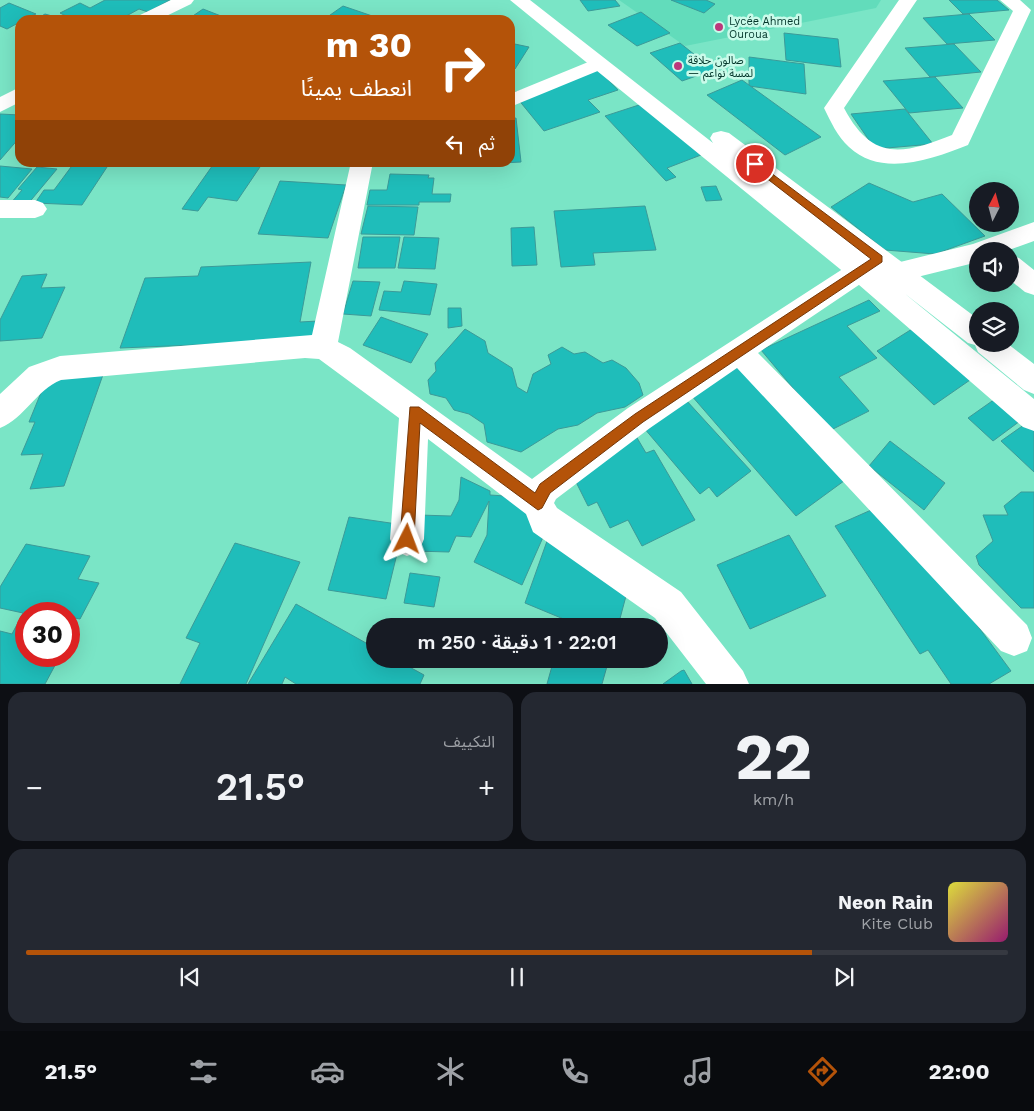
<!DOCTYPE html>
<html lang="ar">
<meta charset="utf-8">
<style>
:root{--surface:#171b24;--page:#242831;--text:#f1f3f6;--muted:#9ea1a6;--line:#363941;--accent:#b45309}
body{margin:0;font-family:"Work Sans","Noto Sans Arabic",sans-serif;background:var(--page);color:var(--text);direction:rtl;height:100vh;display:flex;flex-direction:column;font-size:19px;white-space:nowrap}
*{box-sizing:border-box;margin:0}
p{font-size:16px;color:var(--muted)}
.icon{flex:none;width:28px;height:28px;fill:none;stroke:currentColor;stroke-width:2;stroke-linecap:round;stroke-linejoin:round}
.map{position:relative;height:684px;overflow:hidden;direction:ltr}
.drawer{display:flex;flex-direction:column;gap:8px;padding:8px;background:#0d0f14;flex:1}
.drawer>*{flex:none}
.hud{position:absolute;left:15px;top:15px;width:500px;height:152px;border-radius:15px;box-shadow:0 5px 20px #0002;direction:rtl;background:#b45309;color:#fff;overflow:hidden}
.needle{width:32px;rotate:6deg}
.controls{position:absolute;left:969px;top:182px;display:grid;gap:10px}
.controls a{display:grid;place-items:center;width:50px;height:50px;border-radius:50%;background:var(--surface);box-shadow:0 5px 20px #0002;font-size:25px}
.speed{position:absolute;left:15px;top:602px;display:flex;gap:10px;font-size:25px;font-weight:700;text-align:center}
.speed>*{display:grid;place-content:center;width:65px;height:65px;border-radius:50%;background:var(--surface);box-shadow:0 5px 20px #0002;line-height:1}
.speed .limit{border:8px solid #d22;background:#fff;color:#111}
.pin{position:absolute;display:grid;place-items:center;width:42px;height:42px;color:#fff;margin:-21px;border:2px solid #fff;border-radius:50%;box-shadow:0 1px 5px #0007}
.me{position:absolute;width:55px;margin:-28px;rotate:3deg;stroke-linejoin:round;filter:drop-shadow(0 0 4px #0008)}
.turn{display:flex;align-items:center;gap:18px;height:105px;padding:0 20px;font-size:22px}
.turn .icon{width:65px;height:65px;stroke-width:2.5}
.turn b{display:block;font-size:35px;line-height:42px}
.then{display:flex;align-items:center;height:48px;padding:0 20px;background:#0003;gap:10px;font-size:19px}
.big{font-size:38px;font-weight:600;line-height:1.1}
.drawer .widget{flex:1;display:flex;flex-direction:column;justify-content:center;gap:8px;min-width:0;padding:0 18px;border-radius:15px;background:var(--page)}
.drawer .dial{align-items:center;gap:0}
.dial b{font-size:65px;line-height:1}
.song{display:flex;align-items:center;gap:15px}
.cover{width:60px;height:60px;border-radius:8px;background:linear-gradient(135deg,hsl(60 70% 55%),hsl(320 70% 35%))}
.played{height:5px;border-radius:2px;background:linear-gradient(90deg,var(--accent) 80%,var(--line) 80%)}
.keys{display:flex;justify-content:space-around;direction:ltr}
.heat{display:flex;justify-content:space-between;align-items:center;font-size:28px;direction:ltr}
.drawer .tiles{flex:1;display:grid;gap:8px;grid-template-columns:1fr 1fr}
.widget:last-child{grid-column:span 2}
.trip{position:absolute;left:366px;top:618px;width:302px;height:50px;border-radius:25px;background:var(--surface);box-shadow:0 5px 20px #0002;font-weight:600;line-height:50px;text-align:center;direction:rtl}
.tabs{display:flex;height:80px;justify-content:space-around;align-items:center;background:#090b0e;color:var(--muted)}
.tabs .icon{width:35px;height:35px}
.tabs .current{color:var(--accent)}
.tabs b{font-size:22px;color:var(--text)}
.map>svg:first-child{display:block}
</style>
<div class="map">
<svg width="1034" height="684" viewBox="0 0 1034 684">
<rect width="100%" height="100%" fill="#7ae5c6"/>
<!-- built -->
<path fill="#62dcbb" d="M619,0H881L876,8L685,46Z"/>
<!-- building -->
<g fill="#1fbdba" stroke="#3c9a98">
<path d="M105,0H170L148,12L139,9L119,20H74L60,13L80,3L90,8Z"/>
<path d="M580,0H615L620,6L588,11Z"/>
<path d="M671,0H706L715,4L704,13Z"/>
<path d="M949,0H997L1009,10L963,14Z"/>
<path d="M9,3L36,14L20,20V22L7,29L0,26V8Z"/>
<path d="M343,6L384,20H323Z"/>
<path d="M203,9L221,16L215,20H187Z"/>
<path d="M641,12L670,33L637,46L608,25Z"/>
<path d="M45,14L66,20H35Z"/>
<path d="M969,14L995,40L947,44L923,18Z"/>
<path d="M784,33L838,39L841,67L786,60Z"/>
<path d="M510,43L529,47L515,69H510Z"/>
<path d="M680,43L705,63L711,61L719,68L682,81L650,53Z"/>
<path d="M954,44L981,72L930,77L905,48Z"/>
<path d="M749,57L804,64L806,94L749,86Z"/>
<path d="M596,67L618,90L588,100L600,112L544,131L513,93Z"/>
<path d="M935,77L963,108L909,113L883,81Z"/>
<path d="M742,80L821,137L785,155L707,95Z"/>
<path d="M642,104L701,155L667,168L676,177L666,181L605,116Z"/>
<path d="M905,109L933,144L875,149L851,114Z"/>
<path d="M0,114L20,115V137L0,160Z"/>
<path d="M516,118L521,162L484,164L510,162V119Z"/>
<path d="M215,162L262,164L237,201L208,197L198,211L182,209Z"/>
<path d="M371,162H434V165L371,164Z"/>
<path d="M74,163L109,164L82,205L35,203L44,190H54Z"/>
<path d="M0,166L32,169L8,198L0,197Z"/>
<path d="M37,167L57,169L27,205L10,204L22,190L18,189Z"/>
<path d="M390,174L429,175L428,178H434L432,194H451L450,202H419V205H367L370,190H387Z"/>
<path d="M280,181L346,185L328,238L258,234Z"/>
<path d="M869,183L913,202L942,194L985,236L935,254L885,250L831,207Z"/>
<path d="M716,186L722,200L706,201L701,187Z"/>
<path d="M368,206L418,207L414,235L361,234Z"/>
<path d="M645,206L656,250L593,253L595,265L561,267L554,211Z"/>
<path d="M534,227L537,265L512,266L511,228Z"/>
<path d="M363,237H400L395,268H358Z"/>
<path d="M404,237L439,238L435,269L398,268Z"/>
<path d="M311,262L300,322L318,321L316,340L120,348L145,278L198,276L201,267Z"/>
<path d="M47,274L41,288L65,287L42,338L0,341V320L22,276Z"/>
<path d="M353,281L380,282L371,316L343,314Z"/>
<path d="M404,281L437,284L430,315L379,310L384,291L401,292Z"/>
<path d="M869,300L880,311L847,326L877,358L839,377L869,411L829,431L761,350Z"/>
<path d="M448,308H461L462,326L448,328Z"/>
<path d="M381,317L428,334L411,363L363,345Z"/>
<path d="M465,329L485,341L488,353L512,368L517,387L527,393L533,374L551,364L548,355L562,347L574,354L585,352L603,363L612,360L626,368L639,383L643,395L625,407L597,413L578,425L558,429L521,452L487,442L484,424L469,414L454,410L446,398L430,394L428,380L436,371L435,363Z"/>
<path d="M912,329L970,380L934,405L877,351Z"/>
<path d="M744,363L848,478L796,516L691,395Z"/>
<path d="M105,369L64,486L30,489L43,454L21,455L35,422H29L49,373Z"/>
<path d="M995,399L1020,421L993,441L968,418Z"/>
<path d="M686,400L751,471L717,497L709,487L700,494L644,428Z"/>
<path d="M1028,422L1034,428V472L1001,441Z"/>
<path d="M633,431L646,453L654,450L695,520L642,546L628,520L610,528L597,502L588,506L565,460Z"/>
<path d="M890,441L945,483L924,510L869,466Z"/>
<path d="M461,477L490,491V495L505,496L551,519L522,585L474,562L487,535L489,501L471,537L456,536L449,552L414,551L419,515L451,516L459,500Z"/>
<path d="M1021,492H1034V608H1021L979,565L976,556L993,541L983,515H1008L1004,506Z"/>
<path d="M887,503L1011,671L989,684H951L928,650L920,654L835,526Z"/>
<path d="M349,517L404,525L386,599L328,590Z"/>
<path d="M552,527L630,581L618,626H565L566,620L525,603Z"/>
<path d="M789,535L826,596L750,629L717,565Z"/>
<path d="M235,543L300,562L246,684H180L200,643L186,638Z"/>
<path d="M26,544L90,556L78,579L99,583L80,619L69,617V614H26V656H60L45,684H0V631L12,634L23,613L0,608V587Z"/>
<path d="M410,573L440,577L434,607L404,603Z"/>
<path d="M296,604L375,648V659H395L424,675L420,684H296L285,677L282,684H248Z"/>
<path d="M554,659H609L602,684H547Z"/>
<path d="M684,670L692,684H663L681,671Z"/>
</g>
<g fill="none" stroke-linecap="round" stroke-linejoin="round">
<!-- minor -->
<g fill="#fff" fill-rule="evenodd">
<path d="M899,0H917L844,108C872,161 902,155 952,135L1013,11L1000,0H1020L1031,10L968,145C932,159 882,178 849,147C837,136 831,122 824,108Z"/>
<path d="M598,58L605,60L608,64L605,68L510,107V94Z"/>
<path d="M351,162H373L338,342L350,348L532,479L628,408L869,252L878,249L887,252L891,259L887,266L758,353L1027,625L1032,638L1027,651L1014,656L1001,651L737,368L650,428L556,499L554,503L557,508L681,592L743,671L749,684H706L655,618L533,532L526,514L428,439L424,539L419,551L407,556L395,551L390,539L399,418L319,359L305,358L61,380C36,390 25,418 0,428V394L29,367L60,356L312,335Z"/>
<path d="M0,200H35L43,203L47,209L43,215L35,218H0Z"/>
<path d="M1034,222V241L1006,251H978V262L897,282L888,279L884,272L888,265L973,244Z"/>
<path d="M1010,255L1019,258L1034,270V295L1025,292L1010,280Z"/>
</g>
<!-- tertiary -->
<g fill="#fff" fill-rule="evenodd">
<path d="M171,0H194L191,4L158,20H135L138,16Z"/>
<path d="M510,0H530L713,143L710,138L713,133L721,131L729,133L978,319V344H1008L1034,364V394L1024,390L978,352L975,345L968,343L904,293L1034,399V431L1023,427L851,278Z"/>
<path d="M20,87V102L0,112V97Z"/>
</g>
</g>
<!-- route -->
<path fill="#b45309" stroke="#753606" d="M755,161L882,256V262L643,422L550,493L542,508L538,510L420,423L414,539L412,544L407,546L402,544L400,539L410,407H419L535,493L540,484L635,414L871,259L752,167V162Z"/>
<!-- markers -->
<g fill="#bc387c" stroke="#cafbea" stroke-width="2">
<circle cx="719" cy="27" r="5"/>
<circle cx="678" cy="66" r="5"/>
</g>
<g text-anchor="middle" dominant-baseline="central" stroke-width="5" stroke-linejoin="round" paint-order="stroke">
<!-- far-poi labels -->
<g font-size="11" fill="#04362b" stroke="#cafbea" text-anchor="start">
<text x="729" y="21">Lycée Ahmed<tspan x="729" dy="13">Ouroua</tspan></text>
<text x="688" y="60">صالون حلاقة<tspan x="688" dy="13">— لمسة نواعم</tspan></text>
</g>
</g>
</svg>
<div class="controls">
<a><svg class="needle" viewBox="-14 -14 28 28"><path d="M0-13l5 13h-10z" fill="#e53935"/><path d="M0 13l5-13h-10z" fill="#9ea1a6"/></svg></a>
<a><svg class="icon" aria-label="sound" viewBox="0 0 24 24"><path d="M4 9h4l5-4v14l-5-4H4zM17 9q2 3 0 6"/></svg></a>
<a><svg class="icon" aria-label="layers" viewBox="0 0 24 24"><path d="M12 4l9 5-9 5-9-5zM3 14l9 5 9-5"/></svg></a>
</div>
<div class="speed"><div class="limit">30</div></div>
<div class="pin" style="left:755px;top:164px;background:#d93025"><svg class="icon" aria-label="arrive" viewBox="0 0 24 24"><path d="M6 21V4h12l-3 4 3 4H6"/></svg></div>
<svg class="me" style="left:407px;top:539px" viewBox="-20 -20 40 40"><path d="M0-17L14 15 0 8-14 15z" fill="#b45309" stroke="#fff" stroke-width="4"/></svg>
<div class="trip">22:01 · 1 دقيقة · 250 m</div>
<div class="hud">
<div class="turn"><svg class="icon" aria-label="right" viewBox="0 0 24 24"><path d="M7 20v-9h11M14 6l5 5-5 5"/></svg><div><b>30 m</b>انعطف يمينًا</div></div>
<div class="then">ثم<svg class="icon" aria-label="left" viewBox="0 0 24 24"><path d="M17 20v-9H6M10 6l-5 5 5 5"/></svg></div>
</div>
</div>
<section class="drawer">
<div class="tiles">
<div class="widget dial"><b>22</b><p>km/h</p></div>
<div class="widget"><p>التكييف</p>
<div class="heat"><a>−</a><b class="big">21.5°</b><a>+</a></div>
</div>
<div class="widget">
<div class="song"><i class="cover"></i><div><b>Neon Rain</b><p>Kite Club</p></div></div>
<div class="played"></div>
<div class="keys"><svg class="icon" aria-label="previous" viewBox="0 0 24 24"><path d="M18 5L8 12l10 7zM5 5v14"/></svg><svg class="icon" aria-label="pause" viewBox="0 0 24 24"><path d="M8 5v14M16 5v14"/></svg><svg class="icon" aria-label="next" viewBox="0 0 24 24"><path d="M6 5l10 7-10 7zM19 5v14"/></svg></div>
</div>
</div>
</section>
<nav class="tabs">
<b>22:00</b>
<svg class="icon current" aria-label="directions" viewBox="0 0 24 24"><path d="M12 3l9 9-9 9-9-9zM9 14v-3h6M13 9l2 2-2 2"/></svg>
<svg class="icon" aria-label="music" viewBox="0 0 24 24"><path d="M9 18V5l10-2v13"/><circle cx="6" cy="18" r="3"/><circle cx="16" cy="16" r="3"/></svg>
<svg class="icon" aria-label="phone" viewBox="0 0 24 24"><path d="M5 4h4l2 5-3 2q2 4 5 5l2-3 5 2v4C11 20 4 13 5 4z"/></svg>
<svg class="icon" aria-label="climate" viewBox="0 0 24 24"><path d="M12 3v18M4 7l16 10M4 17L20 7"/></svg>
<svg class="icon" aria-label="car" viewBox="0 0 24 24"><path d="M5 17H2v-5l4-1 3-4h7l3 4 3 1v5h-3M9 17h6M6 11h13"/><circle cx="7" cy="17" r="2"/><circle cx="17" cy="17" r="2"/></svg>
<svg class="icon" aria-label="filters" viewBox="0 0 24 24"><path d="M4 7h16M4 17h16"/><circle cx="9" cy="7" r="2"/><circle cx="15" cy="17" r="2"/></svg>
<b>21.5°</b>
</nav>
